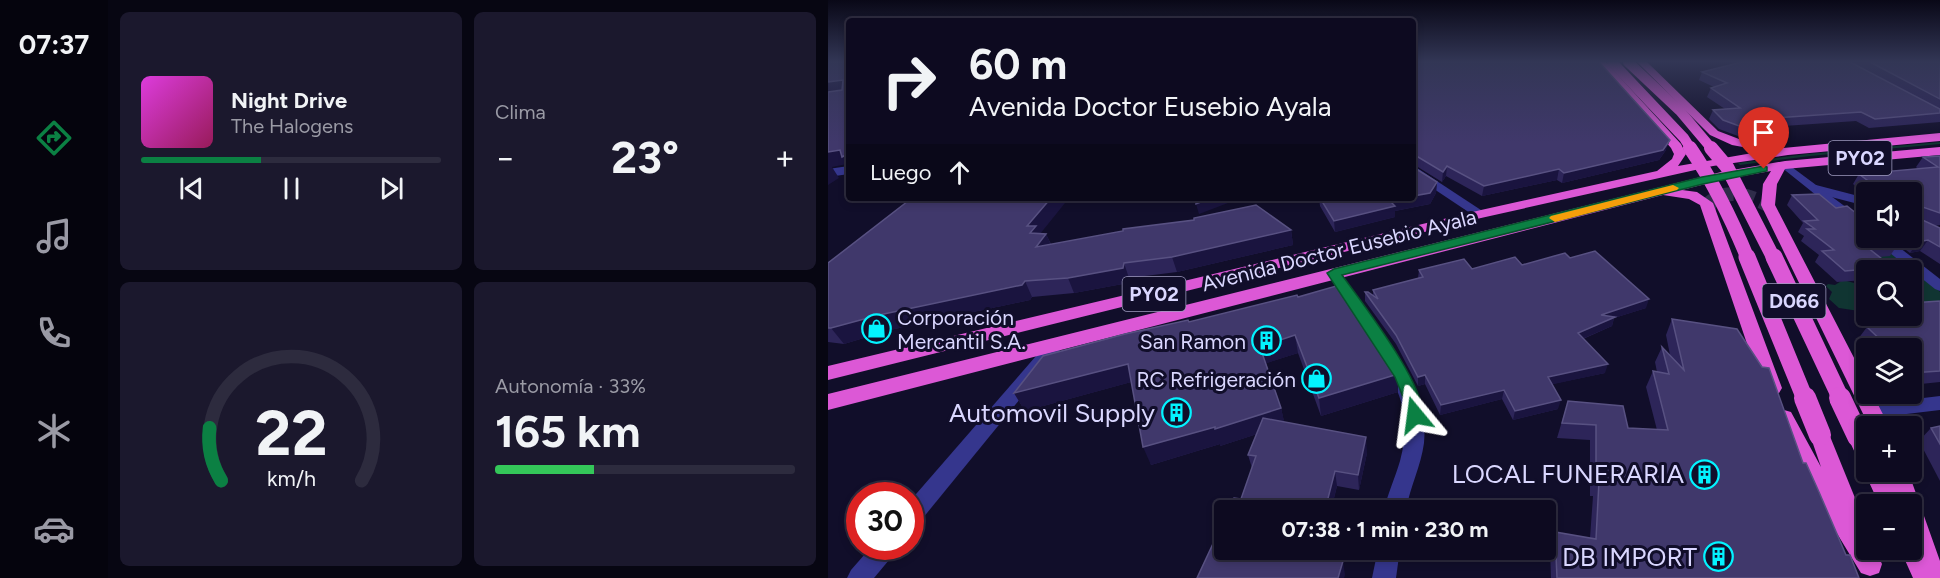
<!DOCTYPE html>
<html lang="es">
<meta charset="utf-8">
<style>
:root{--surface:#0d0a20;--page:#1b182d;--text:#f1f3f6;--muted:#9a9aa5;--line:#2d2b3e;--accent:#0b8043}
body{margin:0;font-family:Figtree,sans-serif;background:var(--page);color:var(--text);height:100vh;display:flex;flex-direction:column;font-size:22px;white-space:nowrap}
*{box-sizing:border-box;margin:0}
p{font-size:20px;color:var(--muted)}
.icon{flex:none;width:33px;height:33px;fill:none;stroke:currentColor;stroke-width:2;stroke-linecap:round;stroke-linejoin:round}
.map{position:relative;flex:1;overflow:hidden}
.drawer{display:flex;flex-direction:column;gap:12px;padding:12px;background:#070612;width:720px}
.drawer>*{flex:none}
.banner{position:absolute;left:18px;top:18px;width:570px;height:183px;border-radius:6px;box-shadow:0 3px 9px #0003,0 0 0 2px var(--line);background:#0d0a20;color:var(--text);overflow:hidden}
.controls{position:absolute;left:1028px;top:182px;display:grid;gap:12px}
.controls a{display:grid;place-items:center;width:66px;height:66px;border-radius:6px;background:var(--surface);box-shadow:0 3px 9px #0003,0 0 0 2px var(--line);font-size:30px}
.speed{position:absolute;left:18px;top:482px;display:flex;gap:12px;font-size:30px;font-weight:700;text-align:center}
.speed>*{display:grid;place-content:center;width:78px;height:78px;border-radius:50%;background:var(--surface);box-shadow:0 3px 9px #0003,0 0 0 2px var(--line);line-height:1}
.speed .limit{border:9px solid #d22;background:#fff;color:#111}
.pin{position:absolute;display:grid;place-items:center;width:51px;height:51px;color:#fff;margin:-62px -26px;border-radius:50% 50% 50% 0;rotate:-45deg;box-shadow:0 0 6px #0007}
.pin .icon{rotate:45deg}
.me{position:absolute;width:66px;margin:-33px;rotate:344deg;stroke-linejoin:round;filter:drop-shadow(0 0 4px #0008)}
.turn{display:flex;align-items:center;gap:21px;height:126px;padding:0 24px;font-size:27px}
.turn .icon{width:78px;height:78px;stroke-width:2.5}
.turn b{display:block;font-size:42px;line-height:51px}
.then{display:flex;align-items:center;height:57px;padding:0 24px;background:#0003;gap:12px;font-size:22px}
.big{font-size:45px;font-weight:700;line-height:1.1}
.drawer .widget{flex:1;display:flex;flex-direction:column;justify-content:center;gap:9px;min-width:0;padding:0 21px;border-radius:9px;background:var(--page)}
.drawer .dial{align-items:center;gap:0}
.dial svg{height:156px;overflow:visible;fill:none;stroke:var(--line);stroke-width:7;stroke-linecap:round;text-anchor:middle}
.dial text{fill:var(--text);stroke:none}
.song{display:flex;align-items:center;gap:18px}
.cover{width:72px;height:72px;border-radius:9px;background:linear-gradient(135deg,hsl(300 70% 55%),hsl(330 70% 35%))}
.played{height:6px;border-radius:3px;background:linear-gradient(90deg,var(--accent) 40%,var(--line) 40%)}
.keys{display:flex;justify-content:space-around;direction:ltr}
.heat{display:flex;justify-content:space-between;align-items:center;font-size:33px;direction:ltr}
.charge{height:9px;border-radius:4px;background:linear-gradient(90deg,#34c759 33%,var(--line) 0)}
.drawer .tiles{flex:1;display:grid;gap:12px;grid-template-columns:repeat(2,1fr)}
.trip{position:absolute;left:386px;top:500px;width:342px;height:60px;border-radius:6px;background:var(--surface);box-shadow:0 3px 9px #0003,0 0 0 2px var(--line);font-weight:700;line-height:60px;text-align:center}
main{display:flex;flex:1;min-height:0}
.tab-bar{display:flex;flex-direction:column;width:108px;justify-content:space-around;align-items:center;background:#05040d;color:var(--muted)}
.tab-bar .icon{width:42px;height:42px}
.tab-bar .selected{color:var(--accent)}
.tab-bar b{font-size:27px;color:var(--text)}
.map>svg:first-child{display:block}
</style>
<main>
<nav class="tab-bar">
<b>07:37</b>
<svg class="icon selected" aria-label="directions" viewBox="0 0 24 24"><path d="M12 3l9 9-9 9-9-9zM9 14v-3h6M13 9l2 2-2 2"/></svg>
<svg class="icon" aria-label="music" viewBox="0 0 24 24"><path d="M9 18V5l10-2v13"/><circle cx="6" cy="18" r="3"/><circle cx="16" cy="16" r="3"/></svg>
<svg class="icon" aria-label="phone" viewBox="0 0 24 24"><path d="M5 4h4l2 5-3 2q2 4 5 5l2-3 5 2v4C11 20 4 13 5 4z"/></svg>
<svg class="icon" aria-label="climate" viewBox="0 0 24 24"><path d="M12 3v18M4 7l16 10M4 17L20 7"/></svg>
<svg class="icon" aria-label="car" viewBox="0 0 24 24"><path d="M5 17H2v-5l4-1 3-4h7l3 4 3 1v5h-3M9 17h6M6 11h13"/><circle cx="7" cy="17" r="2"/><circle cx="17" cy="17" r="2"/></svg>
</nav>
<section class="drawer">
<div class="tiles">
<div class="widget">
<div class="song"><i class="cover"></i><div><b>Night Drive</b><p>The Halogens</p></div></div>
<div class="played"></div>
<div class="keys"><svg class="icon" aria-label="previous" viewBox="0 0 24 24"><path d="M18 5L8 12l10 7zM5 5v14"/></svg><svg class="icon" aria-label="pause" viewBox="0 0 24 24"><path d="M8 5v14M16 5v14"/></svg><svg class="icon" aria-label="next" viewBox="0 0 24 24"><path d="M6 5l10 7-10 7zM19 5v14"/></svg></div>
</div>
<div class="widget"><p>Clima</p>
<div class="heat"><a>−</a><b class="big">23°</b><a>+</a></div>
</div>
<div class="widget dial"><svg viewBox="0 0 100 80">
<path d="M14 69A42 42 0 1 1 86 69"/>
<path d="M14 69A42 42 0 0 1 8 42" stroke="#0b8043"/>
<text x="50" y="56" font-size="32" font-weight="700">22</text>
<text x="50" y="72" font-size="11">km/h</text>
</svg></div>
<div class="widget"><p>Autonomía · 33%</p><b class="big">165 km</b><div class="charge"></div></div>
</div>
</section>
<div class="map">
<svg width="1112" height="578" viewBox="0 0 1112 578">
<rect width="100%" height="100%" fill="#110e2a"/>
<!-- green -->
<g fill="#103532">
<path d="M1112,142V144L982,156L912,165L910,163L979,154Z"/>
<path d="M1047,240L1088,273L1085,276L1103,282L1112,292V300L1083,314V270L1054,267L1037,245Z"/>
<path d="M1038,270V312L1011,308L1001,299L1004,292L998,286L1000,284L1007,285L1015,280L1026,283V279Z"/>
</g>
<g fill="none" stroke-linecap="round" stroke-linejoin="round">
<!-- trunk-tunnel -->
<path stroke="#2f2c4a" stroke-width="14" stroke-dasharray="14 7" stroke-linecap="butt" d="M881,211V203C899,187 921,195 940,205"/>
<!-- pedestrian -->
<path fill="#35368d" fill-rule="evenodd" d="M988,185L1038,198V206L984,192V186Z"/>
<!-- minor -->
<g fill="#35368d" fill-rule="evenodd">
<path d="M21,166V174L0,177V169Z"/>
<path d="M548,330L554,332C576,365 601,400 596,443C593,466 582,487 578,510H556C560,493 567,478 572,461C587,408 565,380 540,336L542,332Z"/>
<path d="M550,549H572L568,578H544Z"/>
</g>
<!-- tertiary -->
<g fill="#35368d" fill-rule="evenodd">
<path d="M957,162L1038,222V232L1033,231L953,167V163Z"/>
<path d="M585,166L589,168L659,214L653,218L648,217L585,175Z"/>
<path d="M1042,237H1058L1112,279V291L1107,289Z"/>
<path d="M227,339L233,341L235,345L233,349L90,524L82,527V501L221,341Z"/>
<path d="M1112,396V410L1045,418L1038,416L1036,411L1038,406L1045,404Z"/>
<path d="M44,546H69L66,554L46,578H19L23,570Z"/>
</g>
<!-- trunk -->
<g fill="#dc58d6" fill-rule="evenodd">
<path d="M768,62H778L853,144L858,154L850,166L936,151L904,145L882,135L809,62H819L890,131L911,139L945,145L946,149L1112,133V141L960,155L885,166L653,218L0,380V366L653,210L829,171L844,159L846,154L843,148Z"/>
<path d="M1112,147V155L957,169L949,184L947,205L1038,381V393H1044L1061,426H1041L933,205L935,184L943,171L893,180L854,190L869,192L885,203L954,388L951,393L944,396L937,393L934,388L872,205L861,199L835,195L0,410V394L893,172L957,161Z"/>
<path d="M956,410L963,412L993,467L982,435L985,429L992,426L999,429L1038,525V549H1047L1054,564L1051,573L1042,576L1033,573L971,471L946,418L949,412Z"/>
<path d="M1030,427L1038,431V461L1030,459L1019,436L1023,430Z"/>
<path d="M1038,467V471H1080L1112,561V578H1085L1072,549H1083V504H1051L1036,471Z"/>
</g>
<!-- trunk-bridge-far3 -->
<g stroke="#dc58d6" stroke-width="10">
<path d="M784,62L856,138L863,149"/>
<path d="M800,62L852,111L884,149"/>
</g>
<!-- trunk-bridge-far2 -->
<g stroke="#dc58d6" stroke-width="14">
<path d="M862,148C886,183 904,220 920,259"/>
<path d="M883,148L899,167L946,259"/>
</g>
<!-- trunk-bridge-far1 -->
<g stroke="#dc58d6" stroke-width="17">
<path d="M919,257L977,399"/>
<path d="M946,257L1013,399"/>
</g>
<!-- trunk-bridge -->
<g stroke="#dc58d6" stroke-width="22">
<path d="M977,398L992,435"/>
<path d="M1012,398L1030,436"/>
</g>
</g>
<!-- wall -->
<g fill="#2d2559">
<path d="M901,62H1112V122L1041,128L1028,121L956,126L953,134L910,136L891,129L881,119L885,110L897,109L879,97L883,88L886,87L871,80L874,72L905,64Z"/>
<path d="M585,64L838,150L831,160L734,183L729,180L654,196L618,176L614,182L585,164Z"/>
<path d="M1112,156V225L1107,226L1102,224L1112,228V264L1092,251L1082,253L1061,237H1083V192H1038V195L1025,184L1031,174L1090,169L1088,167L1095,157Z"/>
<path d="M609,182L608,193L602,204L567,211V217L507,232L492,206L491,198H585Z"/>
<path d="M964,195L1008,208L1070,244L1062,256L1051,257L1064,267L1062,270H1038V280L1009,282L987,262L991,255L973,241L976,236L970,232L975,223L959,205Z"/>
<path d="M1037,203H1038V220L1031,214Z"/>
<path d="M463,230L465,245L349,272L301,278L300,283L246,293L204,297L202,300L62,330L16,344L0,342V263L212,234H218L223,244Z"/>
<path d="M742,258L818,308L786,318L784,326L755,339L777,373L724,384L730,409L685,420L674,399L612,415L597,384L590,386L568,344L537,301V292L545,296V290L590,278L591,270L644,269L694,265Z"/>
<path d="M470,297L570,374V392L493,416L470,353L438,363L453,408L456,422L539,453L531,490L509,486L503,510H401L413,499L424,468L420,455L429,434L392,446V444L323,465L303,382L197,411L186,393L361,322Z"/>
<path d="M1112,301V382L1083,385V348H1039L1030,339L1039,327L1068,324L1061,317L1062,315H1083Z"/>
<path d="M844,319L975,463L1018,555L1031,578H723L722,547L727,532L762,538L765,496H762V440L729,438L740,401L800,428L829,430L818,387L825,371L829,372L827,362L834,347L842,355L838,335Z"/>
<path d="M1112,426V481L1091,441L1103,428Z"/>
</g>
<!-- shaded-wall -->
<g fill="#1a143f">
<path d="M15,80L21,90L0,96V82Z"/>
<path d="M842,140L838,150L831,160L734,183L736,173Z"/>
<path d="M12,150L21,153V167L19,164L4,167L11,178L0,185V152Z"/>
<path d="M619,166L618,176L614,182L615,172Z"/>
<path d="M731,169L729,180L654,196L656,186Z"/>
<path d="M609,182L608,193L602,204L567,211V217L507,232L506,221L562,201L577,198H585V196Z"/>
<path d="M223,198H241L212,234H218L225,249L215,262L199,226Z"/>
<path d="M383,198H413L371,214L368,204Z"/>
<path d="M463,230L465,245L349,272L344,257Z"/>
<path d="M1100,240L1092,251L1082,253L1090,242Z"/>
<path d="M296,263L301,278L300,283L246,293L240,278Z"/>
<path d="M197,281L204,297L202,300L62,330L16,344L3,328L51,315Z"/>
<path d="M821,299L818,308L786,318L784,326L747,342L750,333L773,315Z"/>
<path d="M467,335L470,353L436,364L432,347Z"/>
<path d="M300,364L307,381L197,411L186,393Z"/>
<path d="M780,364L777,373L717,386L720,377Z"/>
<path d="M570,374V392L493,416L491,398Z"/>
<path d="M597,375V384L590,386V377Z"/>
<path d="M676,390L674,399L612,415L613,405Z"/>
<path d="M733,400L730,409L685,420L687,411Z"/>
<path d="M453,408L457,425L392,446V444L323,465L315,447Z"/>
<path d="M538,437L539,453L531,490L530,475Z"/>
<path d="M507,471L509,486L503,510H497Z"/>
<path d="M515,561L517,575L516,578H510Z"/>
</g>
<!-- building -->
<g fill="#40386b" stroke="#585182" stroke-width="1.5">
<path d="M0,62H21V153L14,157L12,150L0,152V92L14,90L15,80L0,82Z"/>
<path d="M590,62H771L842,140L835,150L736,173L731,169L656,186L619,166L615,172L585,154V64Z"/>
<path d="M914,62H1022L1112,109V113L1047,119L1033,112L948,118L957,124L914,127L895,120L885,110L912,108L883,88L899,83L874,72Z"/>
<path d="M1042,62H1112V99Z"/>
<path d="M1112,156V213L1089,205L1090,218L1112,228V247L1100,240L1090,242L1083,236V192H1055L1031,174L1110,167L1095,157Z"/>
<path d="M585,167L609,182L602,193L585,196Z"/>
<path d="M991,194L1008,208L1019,206L1038,221V237H1060L1070,244L1039,247L1064,267L1017,271L994,251L1006,250L979,229H987L976,221L990,220L964,195Z"/>
<path d="M84,198H223L199,226H208L202,233L218,234L208,247L295,231V229L366,220V218L428,205L463,230L344,257L296,263L295,268L240,278L197,281L194,285L51,315L3,328H0V263Z"/>
<path d="M368,198H383L368,204Z"/>
<path d="M492,198H577L562,201L567,206L506,221Z"/>
<path d="M767,251L821,299L773,315L787,317L750,333L780,364L720,377L733,400L687,411L676,390L613,405L597,375L590,377L568,335L537,292H540L550,299L545,290L595,277L591,270L636,259L644,269L687,257L694,265L737,253L742,258Z"/>
<path d="M515,284L548,331L570,374L491,398L467,335L432,347L453,408L387,429V427L315,447L300,364L186,393L215,356L297,334L360,320L361,322L469,295L470,297Z"/>
<path d="M1112,301V371L1083,373V348H1053L1051,346L1058,345L1039,327L1089,322L1082,315H1083V303Z"/>
<path d="M844,319L909,329L934,367L941,368L975,463H978L991,492L1018,555H1022L1031,578H729L727,532L768,539L771,481L768,480V425L734,423L740,401L795,406L800,428L840,430L825,371L841,374L834,347L856,370Z"/>
<path d="M435,418L538,437L530,475L507,471L497,510H476L464,508L463,510H401L406,498L413,499L428,456L420,455Z"/>
<path d="M1112,426V444L1103,428Z"/>
<path d="M396,520V549H454L515,561L510,578H369Z"/>
</g>
<!-- sky -->
<linearGradient id="sky" x2="0" y2="1"><stop stop-color="#090817"/><stop offset="0.43" stop-color="#323655"/><stop offset="1" stop-color="#323655" stop-opacity="0"/></linearGradient>
<rect width="1112" height="143" fill="url(#sky)"/>
<!-- route -->
<path fill="#0b8043" stroke="#07532c" stroke-width="1.5" d="M936,166L939,167V171L875,184L514,275C531,299 606,395 593,420L587,422L581,420L577,402L567,377L499,273L506,269L874,177Z"/>
<!-- slow -->
<path fill="#f59e0b" d="M845,185L851,188L849,190L727,222L721,218L723,216Z"/>
<!-- icons -->
<defs>
<symbol id="shop-ring" viewBox="-11 -11 22 22"><circle r="9.5" fill="#110e2a" stroke="#03f3ff" stroke-width="1.5"/><path d="M-5-2.5h2.3a2.7 3.5 0 0 1 5.4 0H5L5.5 6h-11ZM-1.5-2.5h3a1.5 2.3 0 0 0-3 0Z" fill="#03f3ff"/></symbol>
<symbol id="building-ring" viewBox="-11 -11 22 22"><circle r="9.5" fill="#110e2a" stroke="#03f3ff" stroke-width="1.5"/><path d="M-4-6H4V6H1V3H-1V6H-4ZM-2.5-4.3h1.7v1.8h-1.7ZM.8-4.3h1.7v1.8H.8ZM-2.5-1h1.7V.8h-1.7ZM.8-1h1.7V.8H.8Z" fill="#03f3ff"/></symbol>
</defs>
<g fill-rule="evenodd">
<use href="#shop-ring" x="32" y="312" width="33" height="33"/>
<use href="#building-ring" x="422" y="324" width="33" height="33"/>
<use href="#shop-ring" x="472" y="362" width="33" height="33"/>
<use href="#building-ring" x="332" y="396" width="33" height="33"/>
<use href="#building-ring" x="860" y="458" width="33" height="33"/>
<use href="#building-ring" x="874" y="540" width="33" height="33"/>
</g>
<g text-anchor="middle" dominant-baseline="central" stroke-width="6" stroke-linejoin="round" paint-order="stroke">
<!-- shield labels -->
<g fill="#110e2a" stroke="#9e9bbf" stroke-width="1.5">
<rect x="1000.5" y="141" width="63" height="34" rx="4.5"/>
<rect x="294.5" y="277" width="63" height="34" rx="4.5"/>
<rect x="934.5" y="284" width="63" height="34" rx="4.5"/>
</g>
<g font-size="20" font-weight="bold" fill="#dad7ff">
<text x="1032" y="158">PY02</text>
<text x="326" y="294">PY02</text>
<text x="966" y="301">D066</text>
</g>
<!-- street labels -->
<g font-size="21" fill="#dad7ff" stroke="#110e2a">
<text transform="translate(511 250) rotate(-14)">Avenida Doctor Eusebio Ayala</text>
</g>
<!-- poi labels -->
<g font-size="21" fill="#dad7ff" stroke="#110e2a" text-anchor="end">
<text x="69" y="317" text-anchor="start">Corporación<tspan x="69" dy="24">Mercantil S.A.</tspan></text>
<text x="418" y="341">San Ramon</text>
<text x="468" y="379">RC Refrigeración</text>
</g>
<!-- near-poi labels -->
<g font-size="26" fill="#dad7ff" stroke="#110e2a" text-anchor="end">
<text x="327" y="413">Automovil Supply</text>
<text x="856" y="474">LOCAL FUNERARIA</text>
<text x="869" y="557">DB IMPORT</text>
</g>
</g>
</svg>
<div class="controls">
<a><svg class="icon" aria-label="sound" viewBox="0 0 24 24"><path d="M4 9h4l5-4v14l-5-4H4zM17 9q2 3 0 6"/></svg></a>
<a><svg class="icon" aria-label="search" viewBox="0 0 24 24"><circle cx="10" cy="10" r="6"/><path d="M15 15l6 6"/></svg></a>
<a><svg class="icon" aria-label="layers" viewBox="0 0 24 24"><path d="M12 4l9 5-9 5-9-5zM3 14l9 5 9-5"/></svg></a>
<a>+</a>
<a>−</a>
</div>
<div class="speed"><div class="limit">30</div></div>
<div class="pin" style="left:936px;top:169px;background:#d93025"><svg class="icon" aria-label="arrive" viewBox="0 0 24 24"><path d="M6 21V4h12l-3 4 3 4H6"/></svg></div>
<svg class="me" style="left:587px;top:415px" viewBox="-20 -20 40 40"><path d="M0-17L14 15 0 8-14 15z" fill="#0b8043" stroke="#fff" stroke-width="4"/></svg>
<div class="trip">07:38 · 1 min · 230 m</div>
<div class="banner">
<div class="turn"><svg class="icon" aria-label="right" viewBox="0 0 24 24"><path d="M7 20v-9h11M14 6l5 5-5 5"/></svg><div><b>60 m</b>Avenida Doctor Eusebio Ayala</div></div>
<div class="then">Luego<svg class="icon" aria-label="ahead" viewBox="0 0 24 24"><path d="M12 20V5M6 11l6-6 6 6"/></svg></div>
</div>
</div>
</main>
